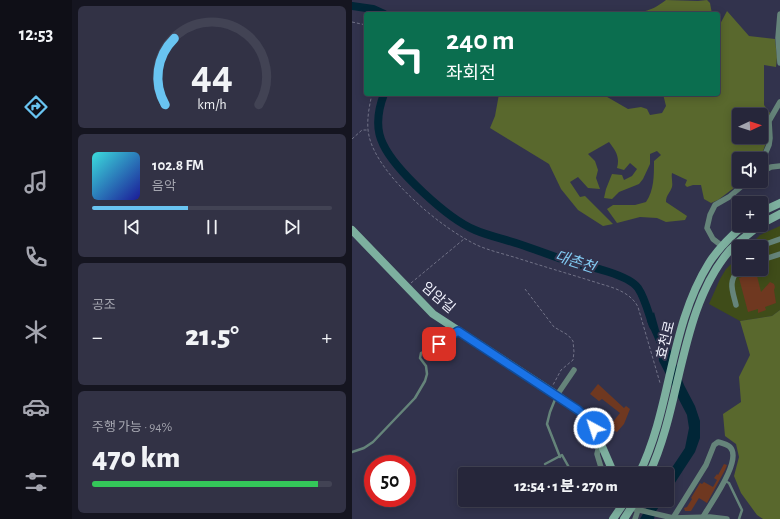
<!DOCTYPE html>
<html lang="ko">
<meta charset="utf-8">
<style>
:root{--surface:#26263a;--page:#323245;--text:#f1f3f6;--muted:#a4a5af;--line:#424354;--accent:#69c4f1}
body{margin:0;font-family:"Alegreya Sans","Noto Sans KR",sans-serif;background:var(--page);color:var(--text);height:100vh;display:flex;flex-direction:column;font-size:15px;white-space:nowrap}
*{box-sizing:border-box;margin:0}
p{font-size:13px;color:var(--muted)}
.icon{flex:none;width:22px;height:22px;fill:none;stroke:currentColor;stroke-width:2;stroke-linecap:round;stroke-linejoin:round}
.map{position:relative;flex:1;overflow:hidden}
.details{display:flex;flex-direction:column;gap:6px;padding:6px;background:#151520;width:280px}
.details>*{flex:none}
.guide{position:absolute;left:12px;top:12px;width:356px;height:84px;border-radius:4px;box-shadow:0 2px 10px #0003,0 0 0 1px var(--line);background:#0b6e4f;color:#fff;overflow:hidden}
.needle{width:26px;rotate:86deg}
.controls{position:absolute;left:380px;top:108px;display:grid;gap:8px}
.controls a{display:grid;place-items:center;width:36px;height:36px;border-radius:4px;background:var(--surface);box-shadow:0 2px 10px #0003,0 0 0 1px var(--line);font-size:20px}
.speed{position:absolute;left:12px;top:455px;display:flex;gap:8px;font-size:20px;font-weight:700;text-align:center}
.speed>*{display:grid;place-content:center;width:52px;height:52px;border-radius:50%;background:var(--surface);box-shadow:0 2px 10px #0003,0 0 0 1px var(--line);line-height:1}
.speed .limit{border:6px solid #d22;background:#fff;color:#111}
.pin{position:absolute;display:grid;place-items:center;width:34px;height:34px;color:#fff;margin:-17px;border-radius:8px;box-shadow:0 2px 6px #0006}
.me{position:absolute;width:44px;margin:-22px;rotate:320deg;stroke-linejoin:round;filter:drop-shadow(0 0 3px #0008)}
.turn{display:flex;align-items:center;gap:14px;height:84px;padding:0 16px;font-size:18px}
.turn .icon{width:52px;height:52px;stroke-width:2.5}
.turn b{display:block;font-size:28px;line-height:34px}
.big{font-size:30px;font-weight:800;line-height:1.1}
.details .widget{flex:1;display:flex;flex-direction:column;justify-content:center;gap:6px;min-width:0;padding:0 14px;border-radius:6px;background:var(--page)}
.details .dial{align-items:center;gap:0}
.dial svg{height:104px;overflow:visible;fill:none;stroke:var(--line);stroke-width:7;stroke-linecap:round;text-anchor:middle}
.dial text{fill:var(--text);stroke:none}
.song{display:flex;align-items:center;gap:12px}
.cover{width:48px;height:48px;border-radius:6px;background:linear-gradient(135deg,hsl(180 70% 55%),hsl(240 70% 35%))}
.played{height:4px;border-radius:2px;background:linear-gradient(90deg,var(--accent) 40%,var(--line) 40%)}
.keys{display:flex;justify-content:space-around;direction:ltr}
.heat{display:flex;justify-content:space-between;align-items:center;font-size:22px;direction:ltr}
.charge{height:6px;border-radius:3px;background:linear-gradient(90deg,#34c759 94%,var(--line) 0)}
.trip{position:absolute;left:106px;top:467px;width:216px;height:40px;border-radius:4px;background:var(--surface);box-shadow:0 2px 10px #0003,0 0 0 1px var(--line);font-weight:800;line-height:40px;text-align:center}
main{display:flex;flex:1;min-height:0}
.tabs{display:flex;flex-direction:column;width:72px;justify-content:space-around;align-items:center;background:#0f0f17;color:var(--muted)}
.tabs .icon{width:28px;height:28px}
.tabs .selected{color:var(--accent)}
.tabs b{font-size:18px;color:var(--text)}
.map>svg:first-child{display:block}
</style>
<main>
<nav class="tabs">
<b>12:53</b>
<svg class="icon selected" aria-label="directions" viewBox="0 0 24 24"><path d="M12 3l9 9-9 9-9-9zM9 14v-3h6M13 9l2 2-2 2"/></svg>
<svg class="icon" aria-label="music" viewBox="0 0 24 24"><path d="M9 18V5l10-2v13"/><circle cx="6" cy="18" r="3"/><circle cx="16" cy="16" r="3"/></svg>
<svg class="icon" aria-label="phone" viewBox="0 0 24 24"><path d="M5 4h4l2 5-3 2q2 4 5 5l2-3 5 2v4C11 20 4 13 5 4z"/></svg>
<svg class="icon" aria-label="climate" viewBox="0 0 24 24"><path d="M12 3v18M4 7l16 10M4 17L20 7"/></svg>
<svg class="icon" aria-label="car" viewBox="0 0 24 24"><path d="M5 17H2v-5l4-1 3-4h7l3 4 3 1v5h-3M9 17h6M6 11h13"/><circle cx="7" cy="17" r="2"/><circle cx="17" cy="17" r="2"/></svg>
<svg class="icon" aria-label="filters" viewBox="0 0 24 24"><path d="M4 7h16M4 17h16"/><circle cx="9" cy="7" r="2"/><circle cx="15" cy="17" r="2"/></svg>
</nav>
<section class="details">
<div class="widget dial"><svg viewBox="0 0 100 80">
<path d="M14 69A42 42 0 1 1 86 69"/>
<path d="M14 69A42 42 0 0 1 21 18" stroke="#69c4f1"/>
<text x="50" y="56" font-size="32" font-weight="700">44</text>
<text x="50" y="72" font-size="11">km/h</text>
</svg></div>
<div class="widget">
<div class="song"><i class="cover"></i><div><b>102.8 FM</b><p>음악</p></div></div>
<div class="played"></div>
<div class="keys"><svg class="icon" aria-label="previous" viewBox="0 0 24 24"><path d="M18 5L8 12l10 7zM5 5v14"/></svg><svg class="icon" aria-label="pause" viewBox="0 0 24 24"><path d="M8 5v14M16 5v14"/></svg><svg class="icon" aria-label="next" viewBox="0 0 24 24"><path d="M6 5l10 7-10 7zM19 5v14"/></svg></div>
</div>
<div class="widget"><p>공조</p>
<div class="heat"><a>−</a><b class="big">21.5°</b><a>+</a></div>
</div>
<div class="widget"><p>주행 가능 · 94%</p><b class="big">470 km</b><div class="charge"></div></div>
</section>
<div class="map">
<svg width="428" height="519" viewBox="0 0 428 519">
<rect width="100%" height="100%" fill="#32334d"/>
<!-- green -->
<path fill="#3f4c19" d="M428,226V310L420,316L388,321L357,304L368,279L374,269L387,256V269H409V247H396L408,235Z"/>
<!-- forest -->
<g fill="#59682d" fill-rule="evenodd">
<path d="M314,0L346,1L355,0L358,3L360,14H262V12C272,11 279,13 288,12C298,11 306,6 314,0Z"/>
<path d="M375,11L397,36L423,39L425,57L424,67L412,65V105L418,113L415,122L414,143L408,159H387V181H391L366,200L359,203L352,199L349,185H341L335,187L333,185L335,180L320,173C319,178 321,182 320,187C318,193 314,195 314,202L335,216L333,220L314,222L305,218L288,217L265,223L255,209L261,205H283L294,202C302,190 302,176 302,161L309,155L305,151L298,154V164L291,179L287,184L267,192L260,199L252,198L254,189L260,174L270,175L272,180L280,176L285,169L278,163L272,170L265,168C268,157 264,151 257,142L236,154L243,161L246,170L244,178L248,189L236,188L226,177L218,182L228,197L233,196L261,224L251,226L226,210L209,189L197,164L138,128L143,116L147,94H250L276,109L289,107L295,109L298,115L310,113L314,106L311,94H366V28ZM387,115H409V137H387Z"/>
<path d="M428,310V519H411L405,515L389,493L382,476L387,457L384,444L373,436L371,414L389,402L387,377L398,355L388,321L420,316Z"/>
</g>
<!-- water -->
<g fill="#012637">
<path d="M302,312L307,330L317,346L332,385L343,406L348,421V438L343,452L315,495V475L333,448L337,428L335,415L307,361L306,346L295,321Z"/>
<path d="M299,500H312L304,511L302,519H288Z"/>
</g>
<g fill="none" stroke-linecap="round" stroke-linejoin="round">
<!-- river -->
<g stroke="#012637" stroke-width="8">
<path d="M0,6L21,9L32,14"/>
<path d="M32,94C26,110 23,128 31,144C43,170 96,219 123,230C137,236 152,239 167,244C185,250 203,257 221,263C237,266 277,275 286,288C293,298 297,315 301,326"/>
</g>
</g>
<!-- building -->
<g fill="#6f3820">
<path d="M404,272L409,292L418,282L422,284L423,287L422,290L424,303L413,307L414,310L406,313V309L396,312L387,278Z"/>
<path d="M246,384L272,408L274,406L278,409L272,424L265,432L256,428L268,413L250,399L247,401L238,394Z"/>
<path d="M372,464L375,465L373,470L355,503L347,498L339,511H333L332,508L335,507L340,499L339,498L348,483L350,484L352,482L361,487L365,480L362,478L365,474L366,475Z"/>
</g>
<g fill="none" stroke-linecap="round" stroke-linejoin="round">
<!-- path -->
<g stroke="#717287" stroke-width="1" stroke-dasharray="3 2" stroke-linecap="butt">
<path d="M0,22L14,25"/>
<path d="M20,94C17,107 14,123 17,136C26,176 91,230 127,246C139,251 152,254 165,258C193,267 221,275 249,284C263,288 279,293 286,307L308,383"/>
<path d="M0,139L10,130H15"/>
<path d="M59,283L112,239"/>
<path d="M173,289L202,327L216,335L221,341L222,352L221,360L209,370L201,385"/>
</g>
<!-- lane -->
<g stroke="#65847a" stroke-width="2.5">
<path d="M204,397L198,412L195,424L208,457"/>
<path d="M0,452L12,448L21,442L63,398L73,381L75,374L74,366L68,358L69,353L87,344L106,331"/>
<path d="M193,464L210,455L219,471V474"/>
<path d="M373,481L377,483L390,510L387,519"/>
</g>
<!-- street -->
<g stroke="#65847a" stroke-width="5.5">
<path d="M428,14L426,38L428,63"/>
<path d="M411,171L419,167L428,166"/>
<path d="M409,172L411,171V159L417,145L418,138L417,121L428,102"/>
<path d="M370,246L361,239L355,228L358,215L363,205L377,197L396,181"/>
<path d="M409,247L414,244L428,239"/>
<path d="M413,259L428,254"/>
<path d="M384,305C380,289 376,282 387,269"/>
<path d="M205,395L222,370"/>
<path d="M248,442L245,454L251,474H250"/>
<path d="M279,508L321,518L358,517L375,519"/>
<path d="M321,518L354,465L362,445L366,442C370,443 375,444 378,447C391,460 358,504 351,517"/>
<path d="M283,519L286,510"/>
</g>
<!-- secondary -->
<g stroke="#7db09f" stroke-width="8">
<path d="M409,212L428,203"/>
<path d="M409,224L428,214"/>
<path d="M0,230L81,314L205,395L232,415L242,428L262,474"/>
<path d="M287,474C320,407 317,327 357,263C366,249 379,236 392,225"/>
<path d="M297,474C330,405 327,309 378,250C387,241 398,233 408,225"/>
<path d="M261,519L274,500"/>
<path d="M272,519L284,500"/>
</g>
</g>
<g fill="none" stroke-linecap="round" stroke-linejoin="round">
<defs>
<path id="route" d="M87,344L106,331L226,410L236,419L242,428"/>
</defs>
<!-- route casing -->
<use href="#route" stroke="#114b97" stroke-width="10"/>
<!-- route -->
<use href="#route" stroke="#1a73e8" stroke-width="7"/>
</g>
<g text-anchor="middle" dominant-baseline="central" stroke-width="4" stroke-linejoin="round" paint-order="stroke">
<!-- street labels -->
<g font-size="14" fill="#f2f3fe" stroke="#32334d">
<text transform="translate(86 298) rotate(41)">임암길</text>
<text transform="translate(314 340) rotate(-76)">효천로</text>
</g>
<!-- water labels -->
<g font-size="15" font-style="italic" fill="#82cbf3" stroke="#32334d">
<text transform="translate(223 262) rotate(18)">대촌천</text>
</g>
</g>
</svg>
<div class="controls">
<a><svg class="needle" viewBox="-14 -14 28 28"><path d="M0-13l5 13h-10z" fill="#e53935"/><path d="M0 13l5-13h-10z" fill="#a4a5af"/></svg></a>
<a><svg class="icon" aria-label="sound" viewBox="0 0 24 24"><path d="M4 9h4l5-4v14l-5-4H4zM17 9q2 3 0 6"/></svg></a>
<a>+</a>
<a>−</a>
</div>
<div class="speed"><div class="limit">50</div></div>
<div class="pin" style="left:87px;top:344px;background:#d93025"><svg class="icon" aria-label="arrive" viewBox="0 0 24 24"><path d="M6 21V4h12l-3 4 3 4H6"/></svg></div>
<svg class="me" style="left:242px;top:428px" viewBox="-20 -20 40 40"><circle r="17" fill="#1a73e8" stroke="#fff" stroke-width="3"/><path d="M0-11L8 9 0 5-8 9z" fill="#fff"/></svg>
<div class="trip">12:54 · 1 분 · 270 m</div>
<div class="guide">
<div class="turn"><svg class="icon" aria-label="left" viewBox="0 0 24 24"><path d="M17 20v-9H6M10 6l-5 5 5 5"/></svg><div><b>240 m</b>좌회전</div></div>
</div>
</div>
</main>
